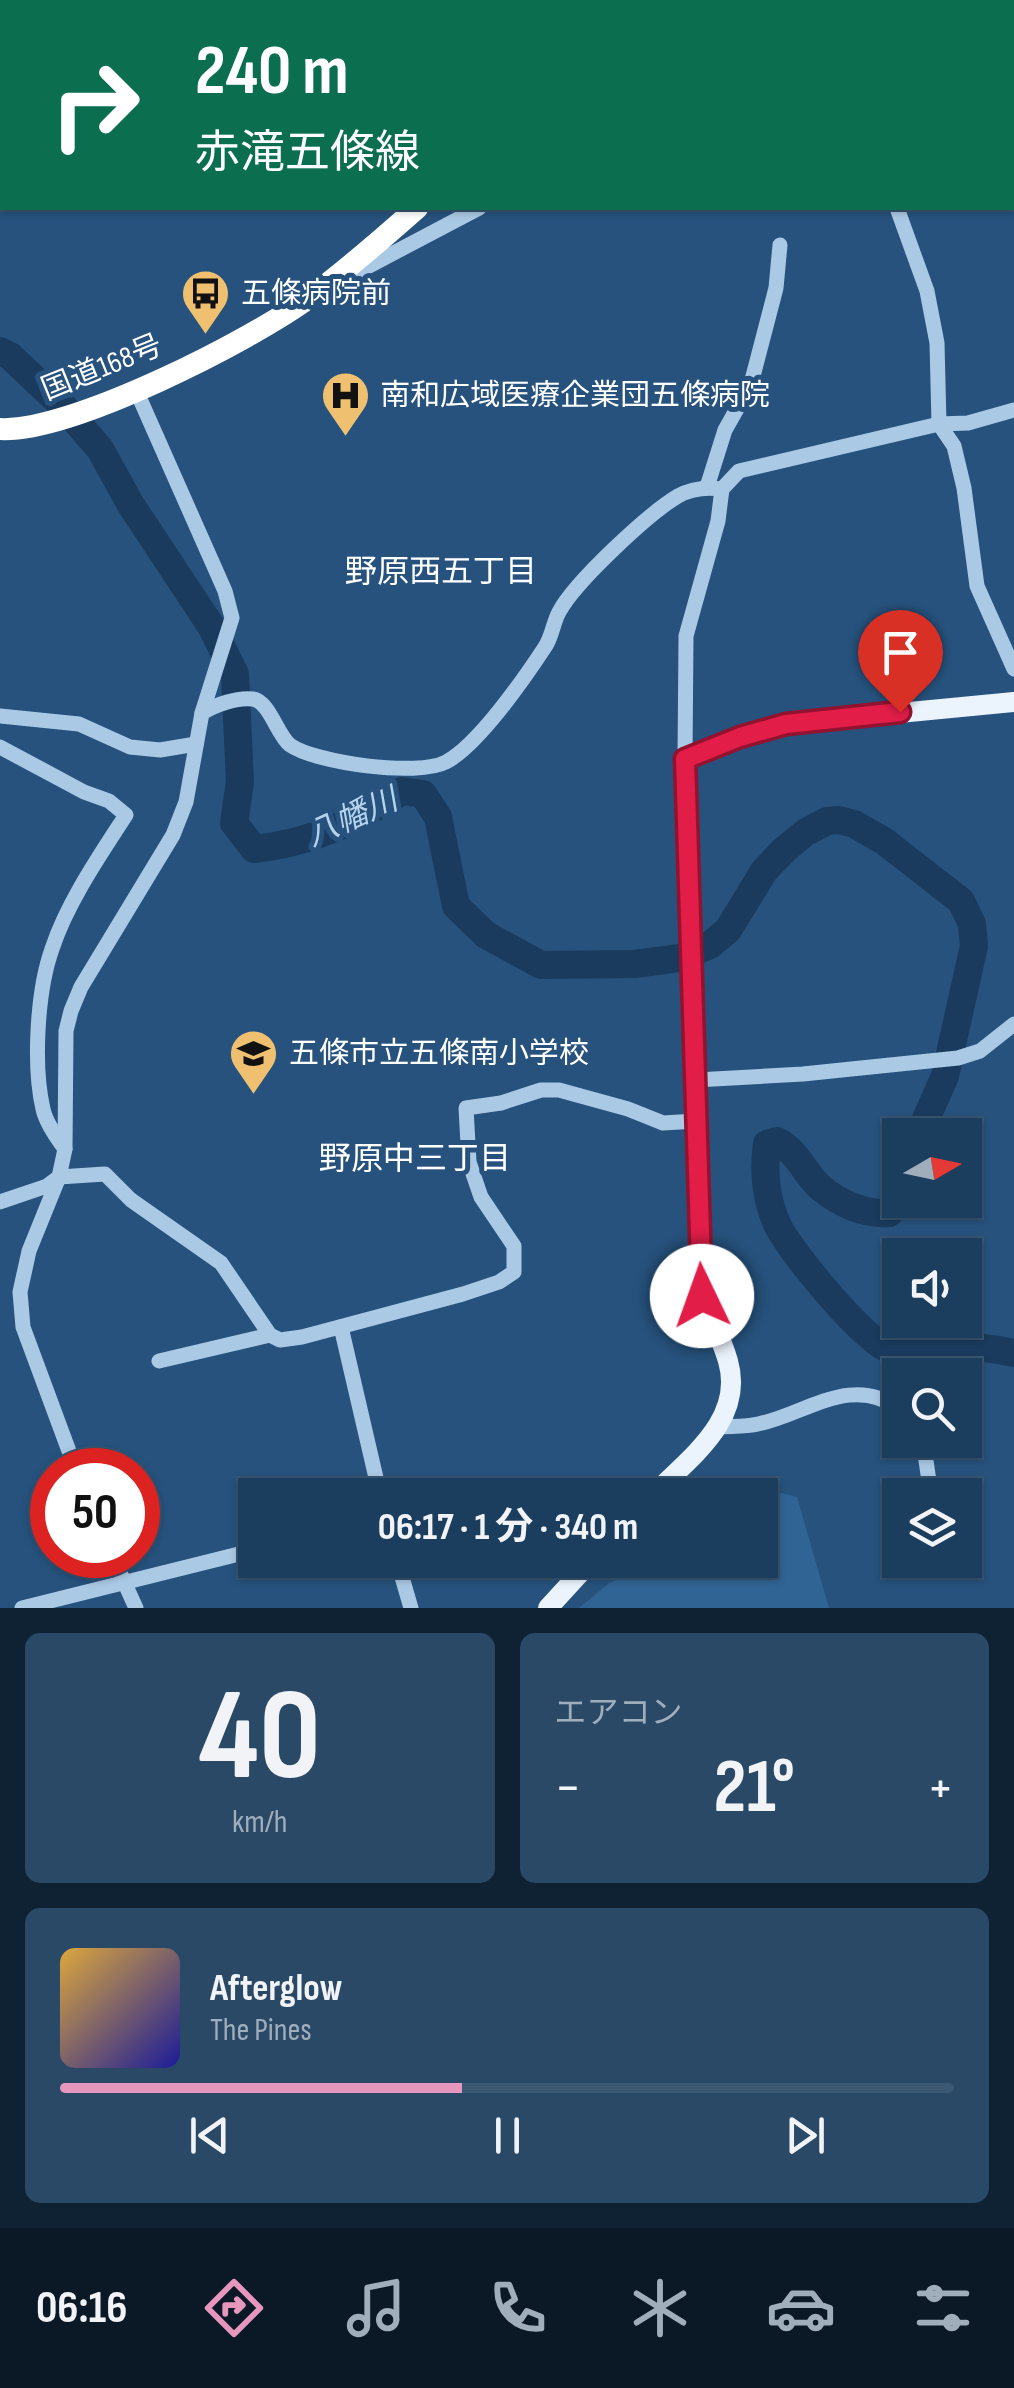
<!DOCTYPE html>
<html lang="ja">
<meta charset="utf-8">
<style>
:root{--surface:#1c3e5e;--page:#294967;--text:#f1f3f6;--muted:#a0aebc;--line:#3a5773;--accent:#e797bd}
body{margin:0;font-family:"Sofia Sans Condensed","Noto Sans JP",sans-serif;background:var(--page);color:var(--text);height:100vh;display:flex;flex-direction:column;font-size:38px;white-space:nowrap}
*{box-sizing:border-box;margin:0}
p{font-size:32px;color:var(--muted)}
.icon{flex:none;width:55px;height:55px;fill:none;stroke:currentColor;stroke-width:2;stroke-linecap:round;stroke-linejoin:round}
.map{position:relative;height:1608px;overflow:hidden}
.side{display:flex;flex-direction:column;gap:25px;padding:25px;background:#0f2234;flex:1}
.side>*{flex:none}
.guide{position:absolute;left:0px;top:0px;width:1015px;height:210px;box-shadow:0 2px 8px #0004,0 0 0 2px var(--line);background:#0b6e4f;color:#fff;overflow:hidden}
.needle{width:65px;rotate:81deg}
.buttons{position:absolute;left:882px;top:1118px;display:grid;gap:20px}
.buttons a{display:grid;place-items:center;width:100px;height:100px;border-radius:0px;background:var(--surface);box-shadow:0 2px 8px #0004,0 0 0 2px var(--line);font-size:50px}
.speed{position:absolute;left:30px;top:1448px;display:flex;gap:20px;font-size:50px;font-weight:700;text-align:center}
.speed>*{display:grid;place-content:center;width:130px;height:130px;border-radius:50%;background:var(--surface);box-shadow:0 2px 8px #0004,0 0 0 2px var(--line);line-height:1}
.speed .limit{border:15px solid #d22;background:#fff;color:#111}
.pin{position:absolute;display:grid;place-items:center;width:85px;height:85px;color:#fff;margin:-102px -42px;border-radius:50% 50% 50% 0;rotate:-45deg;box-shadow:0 0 10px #0007}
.pin .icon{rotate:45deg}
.me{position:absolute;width:110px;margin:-55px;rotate:357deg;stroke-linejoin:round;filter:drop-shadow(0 0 8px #0008)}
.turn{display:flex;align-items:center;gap:35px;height:210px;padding:0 30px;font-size:45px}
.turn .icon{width:130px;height:130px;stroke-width:2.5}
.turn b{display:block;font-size:70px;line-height:85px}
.big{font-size:75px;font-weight:700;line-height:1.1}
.side .card{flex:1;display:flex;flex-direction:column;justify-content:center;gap:15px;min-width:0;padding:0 35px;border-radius:15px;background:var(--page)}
.side .dial{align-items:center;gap:0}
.dial b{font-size:130px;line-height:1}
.song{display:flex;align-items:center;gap:30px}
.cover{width:120px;height:120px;border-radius:15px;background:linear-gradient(135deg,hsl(40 70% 55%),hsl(240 70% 35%))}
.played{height:10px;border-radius:5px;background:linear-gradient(90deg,var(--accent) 45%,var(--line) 45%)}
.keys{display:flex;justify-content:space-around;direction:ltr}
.heat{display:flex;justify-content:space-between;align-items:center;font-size:55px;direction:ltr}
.side .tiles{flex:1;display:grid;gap:25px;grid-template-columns:1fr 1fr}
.card:last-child{grid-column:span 2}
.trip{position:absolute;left:238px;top:1478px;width:540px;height:100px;border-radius:0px;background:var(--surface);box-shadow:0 2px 8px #0004,0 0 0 2px var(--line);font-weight:700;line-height:100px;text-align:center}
.tabs{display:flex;height:160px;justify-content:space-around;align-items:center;background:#0b1926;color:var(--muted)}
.tabs .icon{width:70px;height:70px}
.tabs .active{color:var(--accent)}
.tabs b{font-size:45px;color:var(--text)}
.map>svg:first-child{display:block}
</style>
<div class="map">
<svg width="1014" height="1608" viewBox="0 0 1014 1608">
<rect width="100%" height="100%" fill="#26527d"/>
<!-- green -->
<path fill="#306494" d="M773,1491L797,1497L829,1608H579L609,1583L661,1560H760V1500Z"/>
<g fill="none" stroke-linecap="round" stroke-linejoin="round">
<!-- river -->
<g stroke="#1a3b5d" stroke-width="28">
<path d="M0,351L10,356L62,405L100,449L131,505L211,626L235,674L240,782L234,823L254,849C312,843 354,822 402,791L423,794L438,817L456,906L486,935L541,965L634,964L680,958L710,945L728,930L764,871L784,850L806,832L827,821L839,820L854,824L884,841L961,901L972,924L974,946L945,1076L919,1135"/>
<path d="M902,1200L889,1213C865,1215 839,1203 821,1188C803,1173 800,1153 777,1141L767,1144C763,1171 766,1201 778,1226C790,1251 866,1344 891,1350C902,1352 919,1346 930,1346C958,1345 986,1347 1014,1353"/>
</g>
<!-- minor -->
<g stroke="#aac9e5" stroke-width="15">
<path d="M295,0L296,2"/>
<path d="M883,0L884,2"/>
<path d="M1012,75H1014"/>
<path d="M897,208L927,291L937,343L939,424L954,446L964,488L977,586L1014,669"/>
<path d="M350,276L479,208"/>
<path d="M707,487L725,430L751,384L776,288L780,245"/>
<path d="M202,713C215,705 237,697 253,699C270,702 277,735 290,745C315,763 418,777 446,762C478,745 524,679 545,647C552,637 553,623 559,612C575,582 648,514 678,496C692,488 707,487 722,489"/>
<path d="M0,716L79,724L130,747L160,750L196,744"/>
<path d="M0,747L84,792L109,801L126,815C100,855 67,903 52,949C37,991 33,1066 43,1109C46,1123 56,1137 65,1149"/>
<path d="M685,759L686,636L718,521L722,489L739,471L939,424L968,423L1014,410"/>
<path d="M696,1080L803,1074L958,1058L980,1051L1014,1024"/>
<path d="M0,1202L47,1186L59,1177L105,1174L131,1200L221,1263L270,1335L280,1340L302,1337L463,1294L499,1282L514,1272V1246L481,1197L469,1162L466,1108L501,1103L541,1090H559L628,1109L663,1123L696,1121"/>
<path d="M341,1327L380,1495"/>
<path d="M159,1361L270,1335"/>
<path d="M719,1427C732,1426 746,1427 758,1424C805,1415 850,1373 900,1409"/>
<path d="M923,1440L931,1495"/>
<path d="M76,1470L23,1327L20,1292L29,1251L59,1177L65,1149L66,1031L71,1011L81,987L173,835L186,802L202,713L232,618L225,591L136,390"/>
<path d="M112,1555L136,1608"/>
<path d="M397,1560L411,1608"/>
<path d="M22,1608L255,1550"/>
</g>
<!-- major -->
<g stroke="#ebf3fd" stroke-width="20">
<path d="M653,1495C689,1458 745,1420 728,1361C718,1327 704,1312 700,1273L685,759L740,737L785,724L1014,702"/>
<path d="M548,1608L592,1560"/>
</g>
<!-- highway -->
<g stroke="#fff" stroke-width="22">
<path d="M644,2L646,0"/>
<path d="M0,429C70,433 252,340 310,297C347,270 383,238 417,208"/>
</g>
</g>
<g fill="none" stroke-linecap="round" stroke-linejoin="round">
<defs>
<path id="route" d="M702,1296L685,759L740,737L786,724L900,712"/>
</defs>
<!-- route casing -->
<use href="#route" stroke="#92132f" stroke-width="25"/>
<!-- route -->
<use href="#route" stroke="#e11d48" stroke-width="18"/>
</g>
<!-- icons -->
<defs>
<symbol id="bus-pin" viewBox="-11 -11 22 30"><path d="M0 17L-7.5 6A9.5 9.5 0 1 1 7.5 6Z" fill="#eec06f" stroke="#26527d"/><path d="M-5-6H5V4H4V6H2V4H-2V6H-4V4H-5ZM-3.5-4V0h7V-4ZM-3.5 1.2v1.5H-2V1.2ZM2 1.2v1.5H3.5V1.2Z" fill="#111"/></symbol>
<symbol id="hospital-pin" viewBox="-11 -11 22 30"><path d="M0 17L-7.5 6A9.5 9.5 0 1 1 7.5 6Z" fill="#eec06f" stroke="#26527d"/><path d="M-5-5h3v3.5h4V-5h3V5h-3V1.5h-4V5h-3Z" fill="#111"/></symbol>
<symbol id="school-pin" viewBox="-11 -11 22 30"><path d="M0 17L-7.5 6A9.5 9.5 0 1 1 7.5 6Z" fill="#eec06f" stroke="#26527d"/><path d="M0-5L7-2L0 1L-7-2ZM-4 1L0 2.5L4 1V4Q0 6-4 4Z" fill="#111"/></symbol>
</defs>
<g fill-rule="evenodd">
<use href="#bus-pin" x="178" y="266" width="55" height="75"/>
<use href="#hospital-pin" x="318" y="368" width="55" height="75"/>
<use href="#school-pin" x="226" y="1026" width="55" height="75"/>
</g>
<g text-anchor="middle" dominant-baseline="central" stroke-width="10" stroke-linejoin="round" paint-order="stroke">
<!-- poi labels -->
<g font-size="30" fill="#fff" stroke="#26527d" text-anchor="start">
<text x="241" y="294">五條病院前</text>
<text x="380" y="396">南和広域医療企業団五條病院</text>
<text x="289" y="1054">五條市立五條南小学校</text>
</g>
<!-- street labels -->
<g font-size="30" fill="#fff" stroke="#26527d">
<text transform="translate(102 368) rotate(-22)">国道168号</text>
</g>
<!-- neighbourhood labels -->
<g font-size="32" fill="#fff" stroke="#26527d">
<text x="441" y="572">野原西五丁目</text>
<text x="415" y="1159">野原中三丁目</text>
</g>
<!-- water labels -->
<g font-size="32" font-style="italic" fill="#b5d3ed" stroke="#26527d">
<text transform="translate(352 818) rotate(-24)">八幡川</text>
</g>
</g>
</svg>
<div class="buttons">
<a><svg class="needle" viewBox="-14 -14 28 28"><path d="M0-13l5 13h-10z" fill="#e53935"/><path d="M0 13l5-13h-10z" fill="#a0aebc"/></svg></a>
<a><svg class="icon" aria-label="sound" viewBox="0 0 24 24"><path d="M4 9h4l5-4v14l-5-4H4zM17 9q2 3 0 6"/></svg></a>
<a><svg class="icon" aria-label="search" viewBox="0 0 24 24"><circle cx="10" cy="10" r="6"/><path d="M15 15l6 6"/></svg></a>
<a><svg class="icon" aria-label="layers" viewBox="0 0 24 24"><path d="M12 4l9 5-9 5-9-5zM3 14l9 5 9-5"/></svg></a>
</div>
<div class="speed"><div class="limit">50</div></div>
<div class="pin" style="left:900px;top:712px;background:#d93025"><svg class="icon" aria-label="arrive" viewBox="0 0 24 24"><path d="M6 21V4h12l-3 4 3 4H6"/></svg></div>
<svg class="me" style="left:702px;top:1296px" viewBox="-20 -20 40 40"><circle r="19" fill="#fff"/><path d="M0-13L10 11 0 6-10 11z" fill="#e11d48"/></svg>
<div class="trip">06:17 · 1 分 · 340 m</div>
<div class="guide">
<div class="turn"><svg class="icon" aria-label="right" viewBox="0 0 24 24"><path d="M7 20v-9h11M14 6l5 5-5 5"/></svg><div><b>240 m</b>赤滝五條線</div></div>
</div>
</div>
<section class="side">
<div class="tiles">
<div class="card dial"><b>40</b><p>km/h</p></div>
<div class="card"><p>エアコン</p>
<div class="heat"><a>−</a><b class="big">21°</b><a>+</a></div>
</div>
<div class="card">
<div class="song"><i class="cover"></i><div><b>Afterglow</b><p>The Pines</p></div></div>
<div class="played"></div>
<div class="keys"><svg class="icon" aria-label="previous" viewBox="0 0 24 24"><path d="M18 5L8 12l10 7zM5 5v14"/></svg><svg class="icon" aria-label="pause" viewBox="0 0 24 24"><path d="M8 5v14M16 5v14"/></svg><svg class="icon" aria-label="next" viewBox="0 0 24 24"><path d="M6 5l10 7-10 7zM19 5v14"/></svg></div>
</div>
</div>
</section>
<nav class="tabs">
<b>06:16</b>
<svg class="icon active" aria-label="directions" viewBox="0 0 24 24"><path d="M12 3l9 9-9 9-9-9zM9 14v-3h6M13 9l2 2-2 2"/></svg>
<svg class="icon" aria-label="music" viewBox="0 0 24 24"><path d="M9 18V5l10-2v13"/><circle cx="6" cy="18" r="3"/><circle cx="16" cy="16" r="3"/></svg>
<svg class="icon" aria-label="phone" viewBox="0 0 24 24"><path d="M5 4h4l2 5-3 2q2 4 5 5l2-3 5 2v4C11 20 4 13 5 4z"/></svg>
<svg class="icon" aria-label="climate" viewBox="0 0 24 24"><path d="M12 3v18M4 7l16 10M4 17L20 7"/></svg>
<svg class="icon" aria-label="car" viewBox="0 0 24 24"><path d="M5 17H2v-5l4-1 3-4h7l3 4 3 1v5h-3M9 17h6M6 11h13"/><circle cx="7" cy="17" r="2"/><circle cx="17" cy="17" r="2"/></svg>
<svg class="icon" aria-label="filters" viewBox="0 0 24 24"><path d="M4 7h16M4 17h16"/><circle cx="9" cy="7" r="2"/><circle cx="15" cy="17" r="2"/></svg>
</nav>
